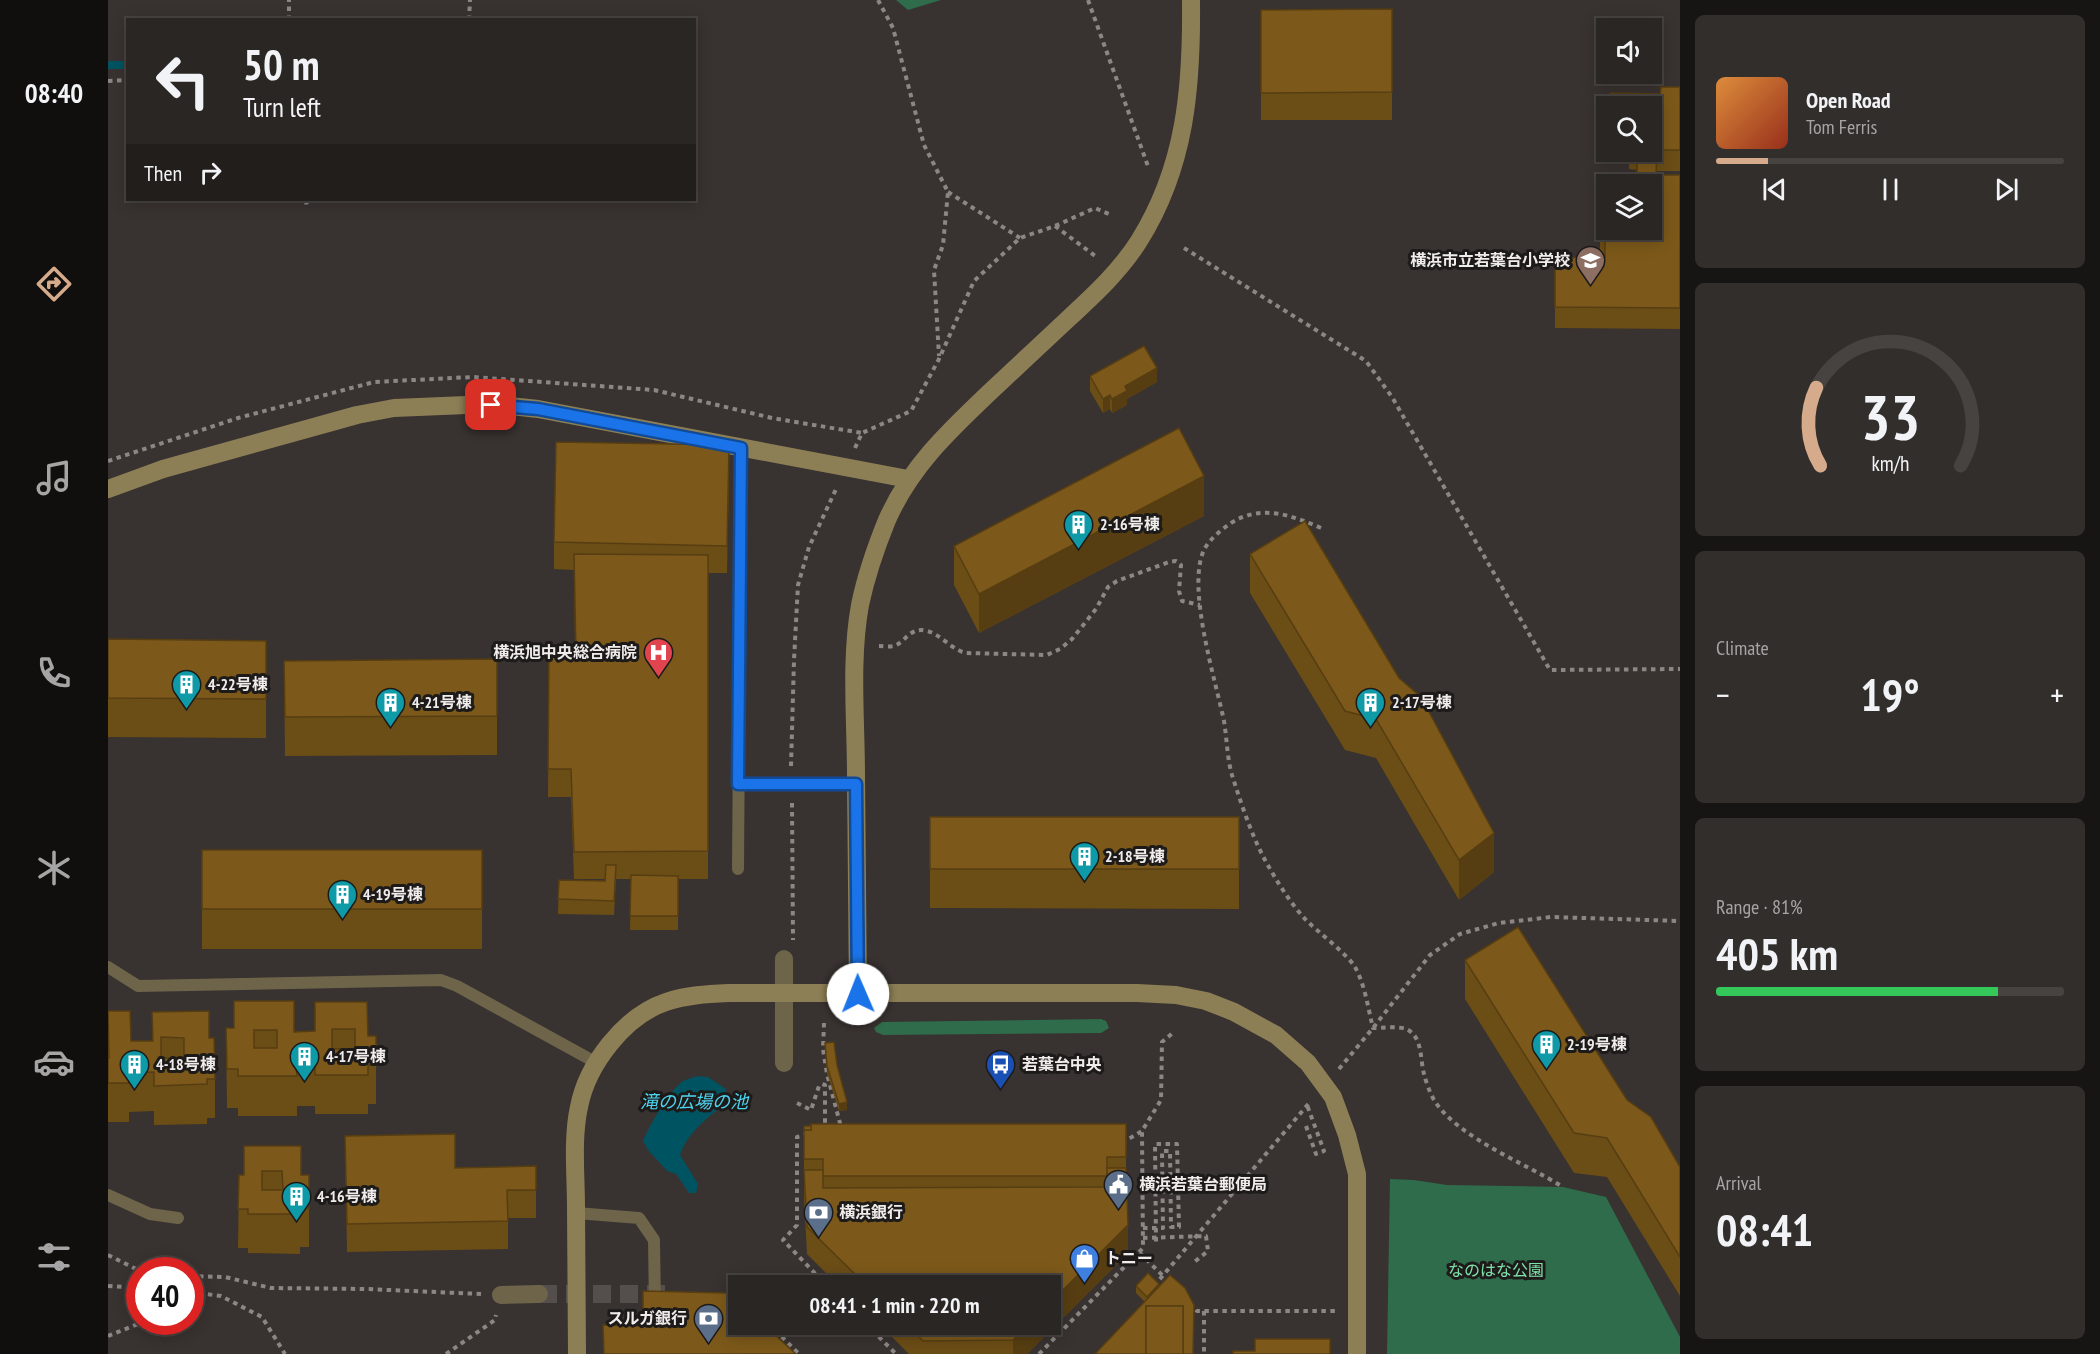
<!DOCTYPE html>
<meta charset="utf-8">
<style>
:root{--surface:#2a2624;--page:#322e2c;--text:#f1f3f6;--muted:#a5a5a6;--line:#464341;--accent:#d6ab8b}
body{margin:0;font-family:"PT Sans Narrow","Noto Sans JP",sans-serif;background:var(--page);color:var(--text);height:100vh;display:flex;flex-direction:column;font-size:22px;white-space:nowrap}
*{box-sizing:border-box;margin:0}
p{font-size:20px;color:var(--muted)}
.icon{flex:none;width:33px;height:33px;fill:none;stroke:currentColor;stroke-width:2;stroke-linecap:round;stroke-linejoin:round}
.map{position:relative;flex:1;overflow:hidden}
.side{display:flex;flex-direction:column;gap:15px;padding:15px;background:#171514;width:420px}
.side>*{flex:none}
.hud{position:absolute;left:18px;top:18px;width:570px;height:183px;border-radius:0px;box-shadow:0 3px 15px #0003,0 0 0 2px var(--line);background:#2a2624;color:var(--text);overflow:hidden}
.buttons{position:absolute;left:1488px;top:18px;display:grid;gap:12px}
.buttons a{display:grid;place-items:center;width:66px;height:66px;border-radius:0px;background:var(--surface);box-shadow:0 3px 15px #0003,0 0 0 2px var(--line);font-size:30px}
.speed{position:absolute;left:18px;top:1257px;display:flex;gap:12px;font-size:30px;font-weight:700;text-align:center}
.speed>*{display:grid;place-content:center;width:78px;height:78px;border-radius:50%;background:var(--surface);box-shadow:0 3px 15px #0003,0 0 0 2px var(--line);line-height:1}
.speed .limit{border:9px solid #d22;background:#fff;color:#111}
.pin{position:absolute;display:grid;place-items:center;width:51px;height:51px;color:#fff;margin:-26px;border-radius:12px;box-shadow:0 3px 9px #0006}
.me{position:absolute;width:66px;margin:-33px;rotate:359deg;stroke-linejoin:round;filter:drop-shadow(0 0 4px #0008)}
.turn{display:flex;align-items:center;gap:21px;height:126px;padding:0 18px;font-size:27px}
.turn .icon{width:78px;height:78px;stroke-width:2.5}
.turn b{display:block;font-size:42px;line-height:51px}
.then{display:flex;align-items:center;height:57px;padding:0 18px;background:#0003;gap:12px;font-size:22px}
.big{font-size:45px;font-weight:700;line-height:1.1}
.side .card{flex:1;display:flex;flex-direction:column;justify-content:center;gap:9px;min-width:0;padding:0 21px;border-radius:9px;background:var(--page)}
.side .dial{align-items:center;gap:0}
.dial svg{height:156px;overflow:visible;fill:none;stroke:var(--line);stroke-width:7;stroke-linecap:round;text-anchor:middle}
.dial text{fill:var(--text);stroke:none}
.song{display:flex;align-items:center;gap:18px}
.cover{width:72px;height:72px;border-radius:9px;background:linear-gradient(135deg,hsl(30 70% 55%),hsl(10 70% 35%))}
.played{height:6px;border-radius:3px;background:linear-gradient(90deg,var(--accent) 15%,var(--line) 15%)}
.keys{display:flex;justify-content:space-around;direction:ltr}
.heat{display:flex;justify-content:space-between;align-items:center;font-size:33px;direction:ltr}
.charge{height:9px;border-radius:4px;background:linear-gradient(90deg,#34c759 81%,var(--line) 0)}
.trip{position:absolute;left:620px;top:1275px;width:333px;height:60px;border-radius:0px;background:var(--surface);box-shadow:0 3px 15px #0003,0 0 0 2px var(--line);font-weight:700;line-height:60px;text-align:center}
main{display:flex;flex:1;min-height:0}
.tab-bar{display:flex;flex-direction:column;width:108px;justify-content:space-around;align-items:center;background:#110f0e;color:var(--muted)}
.tab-bar .icon{width:42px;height:42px}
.tab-bar .selected{color:var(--accent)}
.tab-bar b{font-size:27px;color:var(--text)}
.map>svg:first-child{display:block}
</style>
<main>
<nav class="tab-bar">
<b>08:40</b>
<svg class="icon selected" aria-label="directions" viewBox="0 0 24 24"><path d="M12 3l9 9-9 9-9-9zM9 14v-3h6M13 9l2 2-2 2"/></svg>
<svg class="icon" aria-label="music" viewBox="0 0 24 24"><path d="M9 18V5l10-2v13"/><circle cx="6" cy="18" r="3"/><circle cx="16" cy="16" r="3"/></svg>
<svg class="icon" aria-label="phone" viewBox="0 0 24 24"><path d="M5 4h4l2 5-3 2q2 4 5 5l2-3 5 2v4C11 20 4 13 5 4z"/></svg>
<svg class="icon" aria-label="climate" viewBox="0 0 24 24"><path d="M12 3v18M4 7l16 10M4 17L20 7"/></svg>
<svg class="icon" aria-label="car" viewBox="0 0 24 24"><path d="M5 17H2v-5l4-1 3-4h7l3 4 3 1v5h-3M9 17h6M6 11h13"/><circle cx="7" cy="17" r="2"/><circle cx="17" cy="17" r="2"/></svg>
<svg class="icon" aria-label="filters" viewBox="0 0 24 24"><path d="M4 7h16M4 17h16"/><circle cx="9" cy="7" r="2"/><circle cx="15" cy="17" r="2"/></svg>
</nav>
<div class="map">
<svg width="1572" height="1354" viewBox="0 0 1572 1354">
<rect width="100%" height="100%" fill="#383230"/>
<!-- green -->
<g fill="#2f6c4b">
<path d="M788,0H833L800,10Z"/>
<path d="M993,1019L998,1021L1001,1028L993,1033L775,1035L768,1032L766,1028L774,1022Z"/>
<path d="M1282,1179L1306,1180L1339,1185L1455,1187L1498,1197L1572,1337V1354H1279Z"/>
</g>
<!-- water -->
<path fill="#005361" d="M589,1076L600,1077L618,1089V1103C599,1118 580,1132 572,1155L590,1184L588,1193H581L568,1174L559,1171L540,1150L535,1141C541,1126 562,1090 575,1081C579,1079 584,1078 589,1076Z"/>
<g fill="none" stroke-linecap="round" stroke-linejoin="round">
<!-- stream -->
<path stroke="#005361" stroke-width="8" d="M0,65H20"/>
<!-- street-tunnel -->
<path stroke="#544e4c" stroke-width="18" stroke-dasharray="18 9" stroke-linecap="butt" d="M431,1294H560"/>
<!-- path -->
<g stroke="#8c8785" stroke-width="4" stroke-dasharray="4.5 4.5" stroke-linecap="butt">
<path d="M770,0L785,28L816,145L840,192L835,245L826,270L831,356"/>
<path d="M980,0L1041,169"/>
<path d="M181,20V0"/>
<path d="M361,20L362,0"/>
<path d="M0,81L20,80"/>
<path d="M840,192L912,238"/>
<path d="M198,200L199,208"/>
<path d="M947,226L990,258"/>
<path d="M1076,248L1258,361L1284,397L1442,670L1572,669"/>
<path d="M747,448L754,433L803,411L831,359L866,281L912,238L947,226L987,208L1003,215"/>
<path d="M0,461L130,418L266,382L365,377L546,390L664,418L754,433"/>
<path d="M1213,528C1183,515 1153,504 1123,523C1113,530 1103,538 1097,548C1077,584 1108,682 1116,721C1119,739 1119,758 1124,775C1133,803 1143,834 1157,860C1168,880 1182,903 1198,920C1210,932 1239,954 1247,967C1257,985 1260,1008 1265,1028C1274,1028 1290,1026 1298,1029C1315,1036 1312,1060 1316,1074C1318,1082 1322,1093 1326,1100C1350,1138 1417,1163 1455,1187"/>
<path d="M771,646C775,646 781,647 786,646C798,642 802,626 819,631C832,634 842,648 857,653L939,655L952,649L964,639L988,609L1000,587L1009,581L1061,562L1068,561L1073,565L1071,591L1074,601L1092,605"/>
<path d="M683,766L686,660L690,585L701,547L729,487"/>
<path d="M684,803L685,940"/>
<path d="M716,1023L715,1049L719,1074L733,1127"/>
<path d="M1231,1069L1265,1028L1322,955L1352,934L1391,923L1443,917L1572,921"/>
<path d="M689,1103L703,1110L711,1086L714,1084L717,1085V1128"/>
<path d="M1198,1126L1208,1154L1216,1151L1199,1105"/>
<path d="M700,1134L689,1137V1225L675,1240L719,1286"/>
<path d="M1014,1143L1034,1131"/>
<path d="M1035,1228H1055L1054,1151H1062L1063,1227H1071L1069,1144H1047L1048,1243"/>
<path d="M1035,1238L1098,1236L1100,1251L1085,1263"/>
<path d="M1031,1252L1035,1248L1034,1131L1053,1100L1054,1042L1067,1031"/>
<path d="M0,1255L32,1271"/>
<path d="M82,1276L117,1277L163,1288L258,1289L373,1294"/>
<path d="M0,1286L32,1288"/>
<path d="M1046,1286L1202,1102"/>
<path d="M624,1290L630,1296"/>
<path d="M82,1292L113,1296L154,1317L177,1354"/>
<path d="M1082,1303L1089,1311H1228"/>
<path d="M1096,1311V1354"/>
<path d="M661,1324L691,1354"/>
<path d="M758,1324L788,1354"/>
<path d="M0,1336L35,1322"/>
<path d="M664,1336L676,1324"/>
<path d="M338,1354L387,1320L388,1315"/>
<path d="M931,1354L1031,1252L1056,1277"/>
</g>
<!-- lane -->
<g stroke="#6d644a" stroke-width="12">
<path d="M630,784H748"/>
<path d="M630,869L633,448"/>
<path d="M0,967L30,986L333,980L349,986L487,1062"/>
<path d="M0,1195L42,1214L70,1218"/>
<path d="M468,1213L531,1218L546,1240L547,1308"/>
</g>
<!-- street -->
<g stroke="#6d644a" stroke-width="18">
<path d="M676,959V1063"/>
<path d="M393,1295L431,1294"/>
</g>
<!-- secondary -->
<g stroke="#8d7f55" stroke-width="18">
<path d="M0,489L55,469L249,415L286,408L383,404L430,409L800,479"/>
<path d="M750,994C749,921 749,849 748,777C748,720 742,660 752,605C758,576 768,547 779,520C803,466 841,431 883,391C909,367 934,343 960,319C986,295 1012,271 1031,241C1078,166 1084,86 1083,0"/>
<path d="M469,1354C469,1305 468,1256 468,1207C468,1175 464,1139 471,1107C479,1065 516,1016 558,1002C579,995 599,994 621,993H1029L1068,995L1098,1001L1126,1012L1168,1035L1200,1063L1225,1097L1239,1135L1249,1174V1354"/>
</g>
</g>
<!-- wall -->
<g fill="#6b4d16">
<path d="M1284,9V120H1153V10Z"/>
<path d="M1572,87V171H1549V175H1572V329L1447,328V258H1492V173H1529V170L1521,169V152H1544L1552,94Z"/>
<path d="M982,376L1049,382L1019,399V405L1004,413L1002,409L995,413L982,391Z"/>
<path d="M621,473L619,573H600V879H570V930H522L523,879H508L506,915L450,914L451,880L497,881V879H466L463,797H440L441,653H467L466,570L446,569V542Z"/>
<path d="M1096,516L871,633L846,585V546Z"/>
<path d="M1142,554L1386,872L1351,900L1268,758L1237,750L1142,593Z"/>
<path d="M0,639L158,641V738L0,737Z"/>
<path d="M389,659V755L177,756L176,661Z"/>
<path d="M822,817H1131V909L822,908Z"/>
<rect x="94" y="850" width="280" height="99"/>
<path d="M1357,960L1519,1100L1572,1167V1296L1499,1177L1466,1173L1357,999Z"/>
<path d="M126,1001L186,1032L207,1031V1002L260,1036H268V1104H260V1114H207V1106H189V1116H130V1108H119L118,1028H126Z"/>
<path d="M0,1011L23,1041H44V1012L101,1038L107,1079V1118H99V1124L46,1125V1111L21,1112V1122H0Z"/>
<path d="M717,1043L729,1065L739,1110L731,1111L719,1073Z"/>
<path d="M1018,1124V1168L1020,1253L919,1354H801L771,1324H942V1286H731L699,1254L696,1198V1130Z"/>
<path d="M237,1136L347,1168L428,1166V1218H400V1249L239,1252Z"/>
<path d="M136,1146L193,1175H201V1247H192V1254L140,1253V1248H130L131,1175H136Z"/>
<path d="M1051,1284L1037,1302L1028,1293V1286Z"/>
</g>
<!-- shaded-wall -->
<g fill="#573e12">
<path d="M1049,368V382L1019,399V405L1004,413V399L1017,386Z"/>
<path d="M1002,395V409L995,413V399Z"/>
<path d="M621,445V473L619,573V546Z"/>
<path d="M1096,476V516L871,633V594Z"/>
<path d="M1386,833V872L1351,900V860Z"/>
<path d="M739,1102V1110L731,1111V1104Z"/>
<path d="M1020,1225V1253L919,1354H905V1340L921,1324H942V1303Z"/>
<path d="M1051,1284V1291L1039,1304V1297Z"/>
</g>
<!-- building -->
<g fill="#7c591a" stroke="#573e12" stroke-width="1.5" fill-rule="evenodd">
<path d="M1284,9V92L1153,93V10Z"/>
<path d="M1553,87H1572V150H1549L1548,175H1572V308L1447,307V258L1497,257V240H1492V173H1529V152H1544V106H1502V93L1552,94ZM1498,184H1544V230H1498Z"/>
<path d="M1036,346L1049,368L1017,386L1019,391L1004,399L1002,395L995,399L982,376Z"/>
<path d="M1071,428L1096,476L871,594L846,546Z"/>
<path d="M448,442L621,445L619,546L446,542Z"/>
<path d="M1197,521L1291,678L1313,697L1386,833L1351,860L1268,719L1237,711L1142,554Z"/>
<path d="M466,554L600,555V851L466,852L463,769H440L441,653H468Z"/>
<path d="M0,639L158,641V699L0,698Z"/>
<path d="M389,659V716L177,717L176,661Z"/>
<rect x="822" y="817" width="309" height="52"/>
<rect x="94" y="850" width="280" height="59"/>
<path d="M498,865H508L506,901L450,899L451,880L497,881Z"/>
<path d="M523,875L570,876V916H522Z"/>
<path d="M1410,927L1519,1100L1543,1117L1572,1167V1257L1499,1138L1466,1133L1357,960Z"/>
<path d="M126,1001H186V1032L207,1031V1002H259L260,1036H268V1065H260V1075H207V1067H188L189,1076H130V1069H119L118,1028H126ZM224,1029H247V1049H224ZM146,1030H169V1048H146Z"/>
<path d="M0,1011H22L23,1041H45L44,1012L101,1011V1038H106L107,1079H99V1084L46,1086V1072L20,1073L21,1083H0V1058H1ZM53,1037L76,1038V1058H53Z"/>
<path d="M726,1042L729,1065L739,1102L731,1104L719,1066L717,1043Z"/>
<path d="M703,1124H1018V1157H999V1176H715V1159H696V1130H703Z"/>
<rect x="696" y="1126" width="7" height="4"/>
<path d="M347,1134V1168L428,1166V1190H399L400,1221L239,1224L237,1136Z"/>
<path d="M136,1146H193V1175H201V1208H192V1214H140V1209H130L131,1175H136ZM154,1171H174L175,1190H154Z"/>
<path d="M999,1168H1018L1020,1225L942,1303V1286H759L699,1227L696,1170H715V1188L999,1187Z"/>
<path d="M1040,1273L1051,1284L1039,1297L1028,1286Z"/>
<path d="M1062,1275L1077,1288L1086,1305L1085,1354H1075V1306H1038V1354H987Z"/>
<path d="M535,1291L618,1293L630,1303V1324H655L688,1354H496L495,1325L535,1326Z"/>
<rect x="1038" y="1306" width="37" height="48"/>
<path d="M799,1324H921L905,1340L815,1341Z"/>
<path d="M1147,1339H1222V1354H1125V1351H1147Z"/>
</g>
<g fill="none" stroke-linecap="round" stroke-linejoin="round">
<defs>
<path id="route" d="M383,405L430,409L633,448L630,784H748L750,994"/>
</defs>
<!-- route casing -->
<use href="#route" stroke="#114b97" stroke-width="15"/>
<!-- route -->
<use href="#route" stroke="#1a73e8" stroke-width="10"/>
</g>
<!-- icons -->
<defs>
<symbol id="school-pin" viewBox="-11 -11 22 30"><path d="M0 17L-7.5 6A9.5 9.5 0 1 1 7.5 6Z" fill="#8d6e63" stroke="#1d1b1a"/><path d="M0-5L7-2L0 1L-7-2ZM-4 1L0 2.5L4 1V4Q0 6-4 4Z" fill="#fff"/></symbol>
<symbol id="building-pin" viewBox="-11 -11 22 30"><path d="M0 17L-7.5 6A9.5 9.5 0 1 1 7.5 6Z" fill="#0f9aa8" stroke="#1d1b1a"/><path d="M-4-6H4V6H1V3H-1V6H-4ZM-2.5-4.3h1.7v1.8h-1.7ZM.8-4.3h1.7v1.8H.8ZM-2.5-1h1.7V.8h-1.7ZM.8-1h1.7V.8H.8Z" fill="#fff"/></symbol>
<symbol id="hospital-pin" viewBox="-11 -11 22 30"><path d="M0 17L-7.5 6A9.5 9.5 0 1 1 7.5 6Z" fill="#e0444e" stroke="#1d1b1a"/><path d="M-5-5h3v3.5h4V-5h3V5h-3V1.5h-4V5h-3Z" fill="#fff"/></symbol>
<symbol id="bus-pin" viewBox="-11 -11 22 30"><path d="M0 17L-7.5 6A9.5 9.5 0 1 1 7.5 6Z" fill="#1a4fb4" stroke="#1d1b1a"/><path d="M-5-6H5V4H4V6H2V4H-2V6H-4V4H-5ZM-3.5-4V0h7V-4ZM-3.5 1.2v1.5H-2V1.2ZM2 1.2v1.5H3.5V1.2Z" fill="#fff"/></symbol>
<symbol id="civic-pin" viewBox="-11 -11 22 30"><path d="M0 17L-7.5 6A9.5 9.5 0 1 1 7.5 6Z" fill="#5c6f8a" stroke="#1d1b1a"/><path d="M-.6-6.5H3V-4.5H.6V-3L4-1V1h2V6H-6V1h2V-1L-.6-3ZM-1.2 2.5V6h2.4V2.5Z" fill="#fff"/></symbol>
<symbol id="bank-pin" viewBox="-11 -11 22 30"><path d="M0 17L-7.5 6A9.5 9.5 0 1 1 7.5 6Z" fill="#5c6f8a" stroke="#1d1b1a"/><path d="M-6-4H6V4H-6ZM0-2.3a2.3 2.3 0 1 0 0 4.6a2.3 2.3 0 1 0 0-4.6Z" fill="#fff"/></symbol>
<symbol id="shop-pin" viewBox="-11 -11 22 30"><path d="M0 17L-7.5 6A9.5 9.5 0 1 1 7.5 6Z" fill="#3f7fe0" stroke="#1d1b1a"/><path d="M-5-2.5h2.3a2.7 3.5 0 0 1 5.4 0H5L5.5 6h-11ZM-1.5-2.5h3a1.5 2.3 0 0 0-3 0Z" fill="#fff"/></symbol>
</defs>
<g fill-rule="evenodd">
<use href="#school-pin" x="1466" y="244" width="33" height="45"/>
<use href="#building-pin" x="954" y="508" width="33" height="45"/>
<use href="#hospital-pin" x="534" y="636" width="33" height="45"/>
<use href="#building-pin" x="62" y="668" width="33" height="45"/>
<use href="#building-pin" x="266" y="686" width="33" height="45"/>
<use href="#building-pin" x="1246" y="686" width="33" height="45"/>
<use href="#building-pin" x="960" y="840" width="33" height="45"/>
<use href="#building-pin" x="218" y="878" width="33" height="45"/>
<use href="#building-pin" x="1422" y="1028" width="33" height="45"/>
<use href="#building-pin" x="180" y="1040" width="33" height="45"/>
<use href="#building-pin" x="10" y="1048" width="33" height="45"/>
<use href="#bus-pin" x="876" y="1048" width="33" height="45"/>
<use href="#civic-pin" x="994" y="1168" width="33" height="45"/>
<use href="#building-pin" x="172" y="1180" width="33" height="45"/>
<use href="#bank-pin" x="694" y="1196" width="33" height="45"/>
<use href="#shop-pin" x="960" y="1242" width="33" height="45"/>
<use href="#bank-pin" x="584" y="1302" width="33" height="45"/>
</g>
<g text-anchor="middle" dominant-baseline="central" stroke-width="6" stroke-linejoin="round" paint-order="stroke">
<!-- poi labels -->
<g font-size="16" font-weight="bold" fill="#f0eceb" stroke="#1d1b1a" text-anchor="start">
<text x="1462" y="260" text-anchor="end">横浜市立若葉台小学校</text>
<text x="992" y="524">2-16号棟</text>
<text x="529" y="652" text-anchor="end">横浜旭中央総合病院</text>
<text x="100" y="684">4-22号棟</text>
<text x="304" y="702">4-21号棟</text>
<text x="1284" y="702">2-17号棟</text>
<text x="997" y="856">2-18号棟</text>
<text x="255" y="894">4-19号棟</text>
<text x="1459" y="1044">2-19号棟</text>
<text x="218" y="1056">4-17号棟</text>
<text x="48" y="1064">4-18号棟</text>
<text x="914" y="1064">若葉台中央</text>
<text x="1031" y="1184">横浜若葉台郵便局</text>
<text x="209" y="1196">4-16号棟</text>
<text x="731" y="1212">横浜銀行</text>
<text x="997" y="1258">トニー</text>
<text x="579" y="1318" text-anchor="end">スルガ銀行</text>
</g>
<!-- park labels -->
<g font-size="16" fill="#80e0a9" stroke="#1d1b1a">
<text x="1388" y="1270">なのはな公園</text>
</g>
<!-- water labels -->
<g font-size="18" font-style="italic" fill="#4dd4ef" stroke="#1d1b1a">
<text x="586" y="1101">滝の広場の池</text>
</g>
</g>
</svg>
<div class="buttons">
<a><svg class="icon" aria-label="sound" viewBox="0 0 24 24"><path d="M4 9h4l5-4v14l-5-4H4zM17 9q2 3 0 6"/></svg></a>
<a><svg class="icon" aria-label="search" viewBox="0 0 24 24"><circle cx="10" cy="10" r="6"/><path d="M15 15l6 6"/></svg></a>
<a><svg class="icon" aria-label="layers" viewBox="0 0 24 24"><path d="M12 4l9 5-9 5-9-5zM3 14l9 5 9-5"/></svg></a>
</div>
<div class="speed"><div class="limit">40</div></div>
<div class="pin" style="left:383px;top:405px;background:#d93025"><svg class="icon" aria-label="arrive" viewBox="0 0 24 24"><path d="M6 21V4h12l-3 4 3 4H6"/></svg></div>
<svg class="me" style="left:750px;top:994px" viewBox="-20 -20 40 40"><circle r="19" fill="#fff"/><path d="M0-13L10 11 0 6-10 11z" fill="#1a73e8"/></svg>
<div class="trip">08:41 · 1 min · 220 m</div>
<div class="hud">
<div class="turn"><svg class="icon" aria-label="left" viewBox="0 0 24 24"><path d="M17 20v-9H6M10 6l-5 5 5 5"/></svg><div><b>50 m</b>Turn left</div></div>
<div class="then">Then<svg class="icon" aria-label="right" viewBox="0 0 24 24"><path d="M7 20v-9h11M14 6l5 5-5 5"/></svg></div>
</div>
</div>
<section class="side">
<div class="card">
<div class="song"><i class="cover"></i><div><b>Open Road</b><p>Tom Ferris</p></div></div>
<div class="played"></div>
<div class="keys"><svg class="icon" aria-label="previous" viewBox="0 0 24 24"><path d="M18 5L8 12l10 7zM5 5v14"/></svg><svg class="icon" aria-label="pause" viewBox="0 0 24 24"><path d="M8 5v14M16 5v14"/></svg><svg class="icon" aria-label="next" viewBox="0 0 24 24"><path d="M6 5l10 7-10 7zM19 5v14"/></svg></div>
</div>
<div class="card dial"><svg viewBox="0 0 100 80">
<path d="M14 69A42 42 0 1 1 86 69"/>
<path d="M14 69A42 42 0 0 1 12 29" stroke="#d6ab8b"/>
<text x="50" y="56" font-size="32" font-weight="700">33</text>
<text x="50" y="72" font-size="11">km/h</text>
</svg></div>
<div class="card"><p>Climate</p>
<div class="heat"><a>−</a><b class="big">19°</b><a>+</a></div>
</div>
<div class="card"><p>Range · 81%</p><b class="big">405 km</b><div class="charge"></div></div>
<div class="card"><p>Arrival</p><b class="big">08:41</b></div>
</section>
</main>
